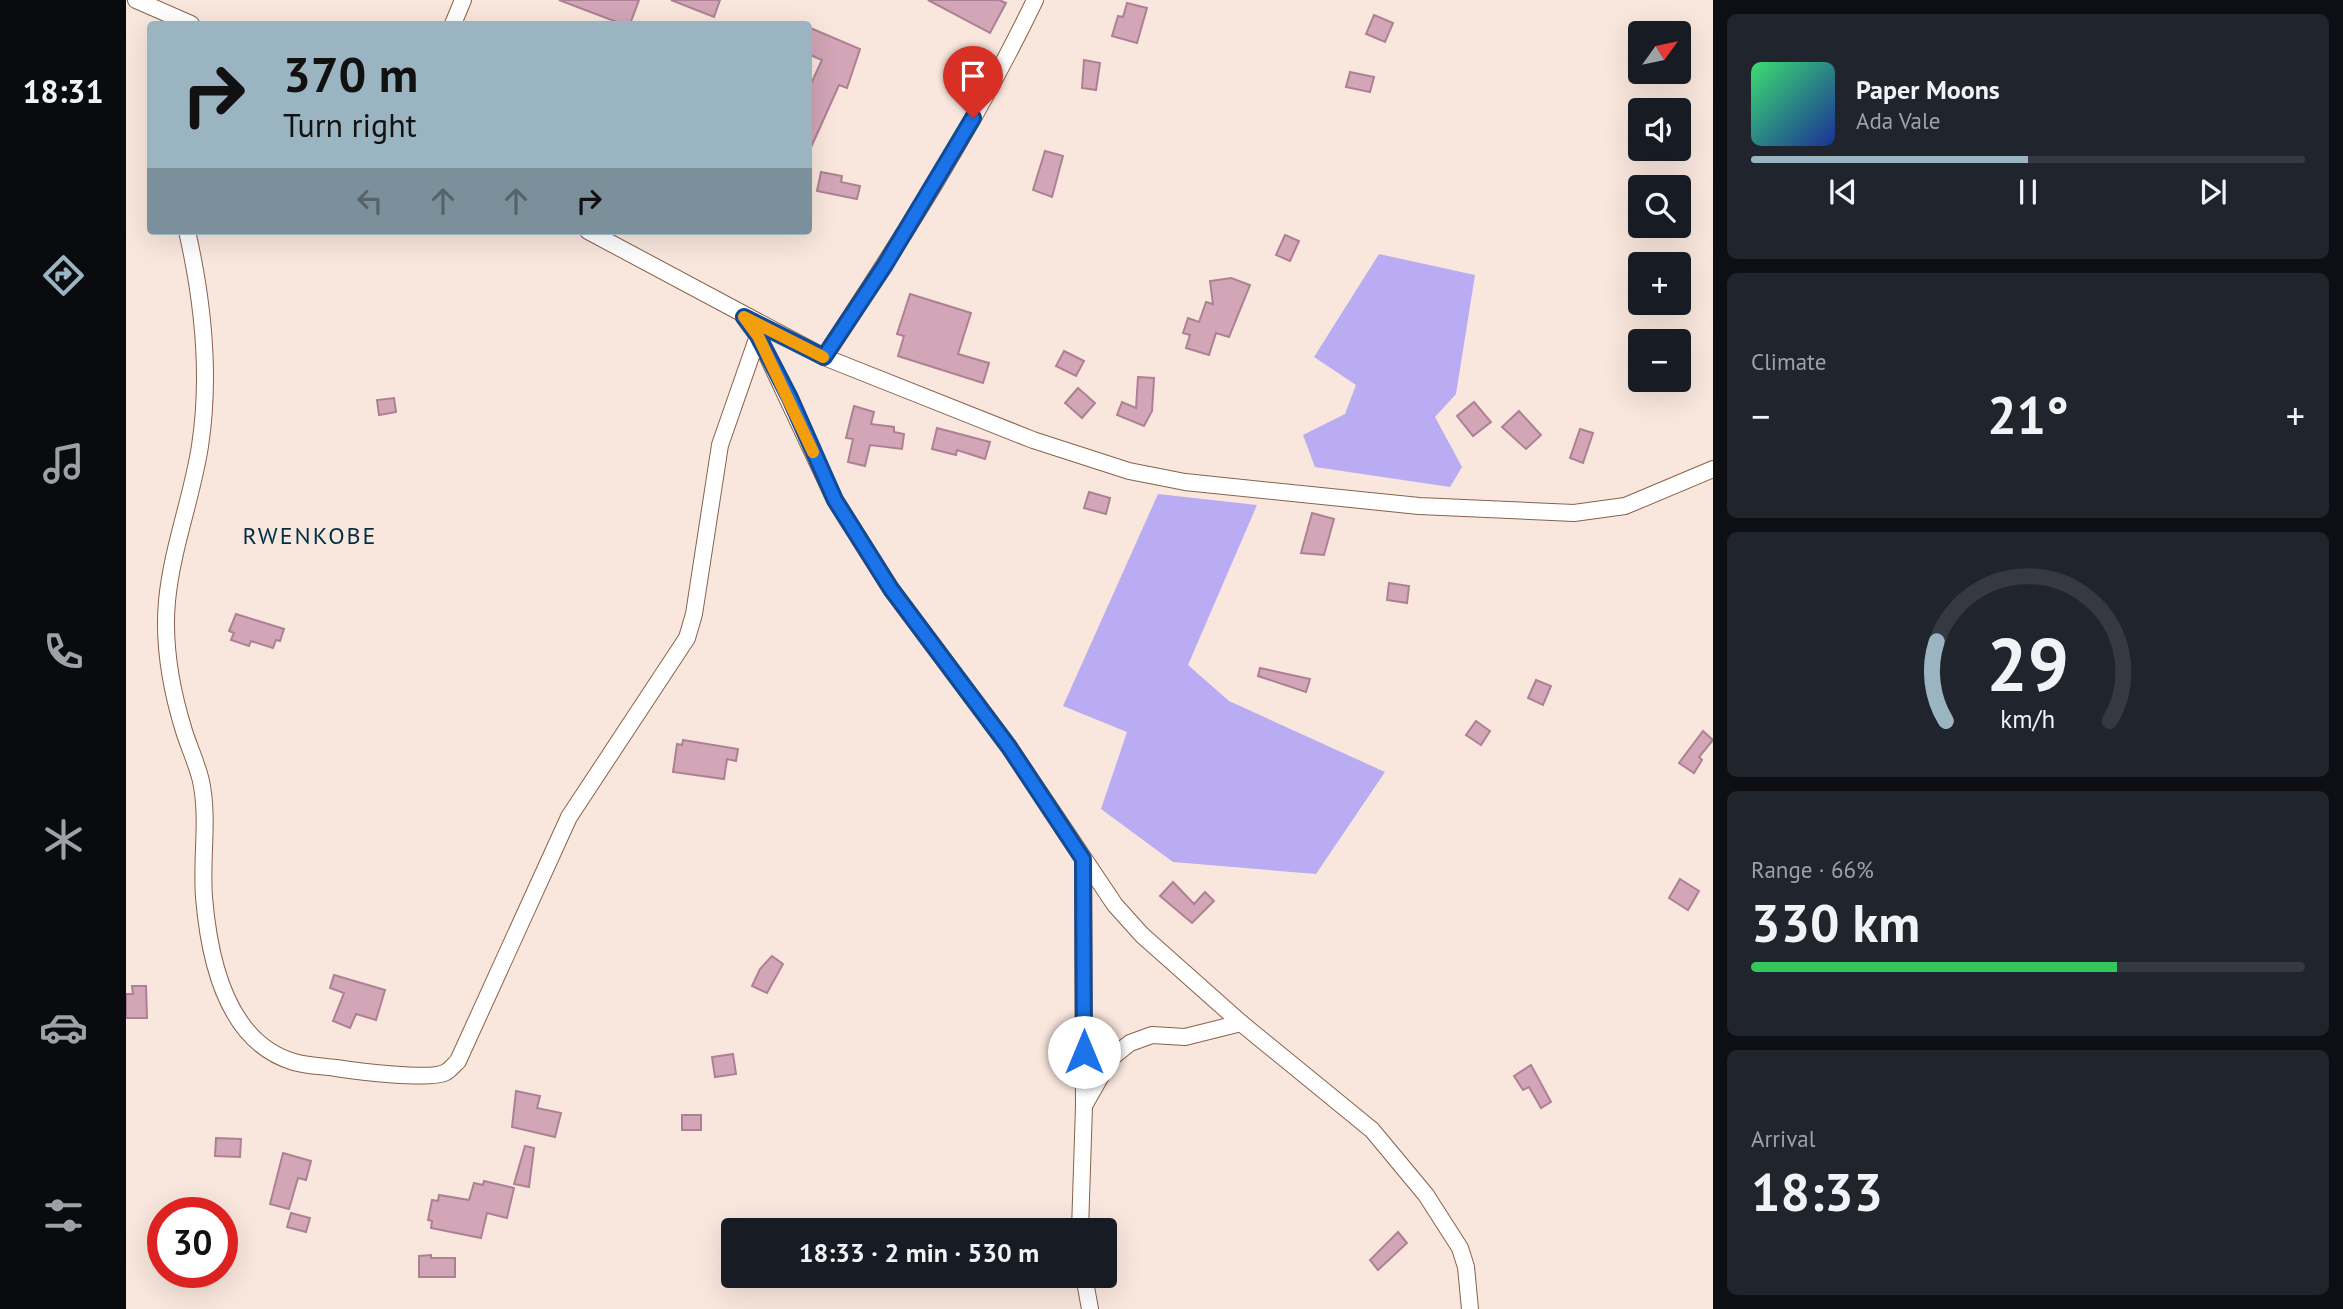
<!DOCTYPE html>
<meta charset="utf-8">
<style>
:root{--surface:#171b24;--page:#20242c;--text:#f1f3f6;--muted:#9ea1a6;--line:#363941;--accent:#9bb4c2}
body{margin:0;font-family:"PT Sans",sans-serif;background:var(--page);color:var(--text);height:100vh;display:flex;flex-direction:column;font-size:26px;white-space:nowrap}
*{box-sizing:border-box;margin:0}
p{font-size:23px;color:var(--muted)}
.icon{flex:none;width:38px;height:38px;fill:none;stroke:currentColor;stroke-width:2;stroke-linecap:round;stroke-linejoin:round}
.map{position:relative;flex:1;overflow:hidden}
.panel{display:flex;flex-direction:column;gap:14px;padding:14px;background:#0d0f14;width:630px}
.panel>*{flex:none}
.guide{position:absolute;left:21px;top:21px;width:665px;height:214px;border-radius:7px;box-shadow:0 7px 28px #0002;background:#9bb4c2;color:#111;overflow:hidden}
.needle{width:46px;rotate:57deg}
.fabs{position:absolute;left:1502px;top:21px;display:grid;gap:14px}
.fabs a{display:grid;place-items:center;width:63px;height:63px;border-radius:7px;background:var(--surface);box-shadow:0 7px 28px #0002;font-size:35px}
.speed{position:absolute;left:21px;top:1197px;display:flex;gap:14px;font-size:35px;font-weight:700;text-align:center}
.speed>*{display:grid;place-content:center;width:91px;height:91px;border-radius:50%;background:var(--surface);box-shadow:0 7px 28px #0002;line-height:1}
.speed .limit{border:10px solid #d22;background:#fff;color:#111}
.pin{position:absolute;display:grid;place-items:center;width:60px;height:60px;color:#fff;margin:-72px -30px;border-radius:50% 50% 50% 0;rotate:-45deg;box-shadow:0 0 7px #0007}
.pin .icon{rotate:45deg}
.me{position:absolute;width:77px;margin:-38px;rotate:0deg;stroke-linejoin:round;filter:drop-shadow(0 0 5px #0008)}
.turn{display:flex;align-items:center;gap:24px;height:147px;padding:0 21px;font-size:32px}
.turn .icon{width:91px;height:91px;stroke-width:2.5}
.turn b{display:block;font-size:49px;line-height:60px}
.lanes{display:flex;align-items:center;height:66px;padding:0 21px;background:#0003;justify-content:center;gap:35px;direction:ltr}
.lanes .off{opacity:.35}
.big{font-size:52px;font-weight:800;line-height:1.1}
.panel .widget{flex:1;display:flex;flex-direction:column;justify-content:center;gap:10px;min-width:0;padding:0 24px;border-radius:10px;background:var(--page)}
.panel .dial{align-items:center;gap:0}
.dial svg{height:182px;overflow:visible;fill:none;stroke:var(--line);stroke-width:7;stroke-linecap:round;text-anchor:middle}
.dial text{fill:var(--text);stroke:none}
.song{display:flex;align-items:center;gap:21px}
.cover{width:84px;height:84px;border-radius:10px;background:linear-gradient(135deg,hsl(140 70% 55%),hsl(230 70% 35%))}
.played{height:7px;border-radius:4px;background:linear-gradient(90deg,var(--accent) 50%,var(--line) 50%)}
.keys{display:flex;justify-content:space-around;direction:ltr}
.heat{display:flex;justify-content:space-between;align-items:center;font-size:38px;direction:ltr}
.charge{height:10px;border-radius:5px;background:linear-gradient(90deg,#34c759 66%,var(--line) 0)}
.trip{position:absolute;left:595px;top:1218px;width:396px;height:70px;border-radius:7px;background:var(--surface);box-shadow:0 7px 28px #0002;font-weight:800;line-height:70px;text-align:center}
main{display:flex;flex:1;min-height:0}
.tabs{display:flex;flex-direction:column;width:126px;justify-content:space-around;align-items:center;background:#090b0e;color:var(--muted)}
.tabs .icon{width:49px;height:49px}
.tabs .selected{color:var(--accent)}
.tabs b{font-size:32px;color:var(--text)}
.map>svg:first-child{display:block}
</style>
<main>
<nav class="tabs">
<b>18:31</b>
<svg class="icon selected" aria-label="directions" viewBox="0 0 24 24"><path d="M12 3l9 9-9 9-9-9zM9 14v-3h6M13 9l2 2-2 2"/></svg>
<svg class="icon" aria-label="music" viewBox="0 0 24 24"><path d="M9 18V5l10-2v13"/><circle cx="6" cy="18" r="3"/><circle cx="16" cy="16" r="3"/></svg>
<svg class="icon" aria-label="phone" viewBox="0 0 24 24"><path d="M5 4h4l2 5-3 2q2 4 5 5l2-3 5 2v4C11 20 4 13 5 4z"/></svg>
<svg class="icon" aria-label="climate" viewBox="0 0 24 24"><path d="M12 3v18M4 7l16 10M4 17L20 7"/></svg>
<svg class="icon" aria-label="car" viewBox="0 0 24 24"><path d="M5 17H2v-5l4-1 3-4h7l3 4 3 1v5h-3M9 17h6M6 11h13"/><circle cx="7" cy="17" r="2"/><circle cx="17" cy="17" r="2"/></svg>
<svg class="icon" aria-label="filters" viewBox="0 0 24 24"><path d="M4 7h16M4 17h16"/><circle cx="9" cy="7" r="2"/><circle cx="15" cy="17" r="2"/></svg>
</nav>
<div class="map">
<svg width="1587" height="1309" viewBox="0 0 1587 1309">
<rect width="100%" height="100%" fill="#f9e7dd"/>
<!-- forest -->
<g fill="#b9acf2">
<path d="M1253,254L1349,275L1330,394L1309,417L1336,467L1324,487L1189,467L1177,435L1219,414L1230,385L1188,357Z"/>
<path d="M1032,494L1131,505L1062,665L1103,701L1259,772L1190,874L1047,862L975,809L1001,732L937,706Z"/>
</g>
<!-- building -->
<g fill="#d2a5b7" stroke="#ad8193" stroke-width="2">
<path d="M433,0H513L504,24H496Z"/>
<path d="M545,0H594L588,17Z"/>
<path d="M802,0H873L880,3L864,33Z"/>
<path d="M1001,3L1021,8L1011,43L986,36L992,16L997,17Z"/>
<path d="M1248,15L1267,23L1259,42L1240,34Z"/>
<path d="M682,27L734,49L721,88L713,85L682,154V90L696,60L682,54Z"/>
<path d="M958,60L974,63L970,90L956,88Z"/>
<path d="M1224,72L1248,77L1244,92L1220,87Z"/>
<path d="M919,151L937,156L926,197L907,190Z"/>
<path d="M695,172L716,176L715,182L734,186L731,199L691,191Z"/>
<path d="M1159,235L1173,241L1164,261L1150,255Z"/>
<path d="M1105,278L1124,285L1103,337L1090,333L1083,355L1060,348L1064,335L1057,333L1062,318L1073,322L1080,302L1087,304L1084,281Z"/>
<path d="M784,294L845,313L832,354L863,363L857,383L772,356L778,336L771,334Z"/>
<path d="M938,351L958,361L950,376L930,366Z"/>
<path d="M1012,377L1028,378L1026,411L1018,426L991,415L996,402L1010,408Z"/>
<path d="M952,388L969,403L956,418L939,403Z"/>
<path d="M268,398L270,412L253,415L251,400Z"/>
<path d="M1348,402L1365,422L1347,436L1331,416Z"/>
<path d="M728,406L748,412L745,424L768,427V432L778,434L776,449L744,445L739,466L722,462L727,439L720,438Z"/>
<path d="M1393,411L1415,435L1400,449L1376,427Z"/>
<path d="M811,428L864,442L859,459L831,450L830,455L806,449Z"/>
<path d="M1454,429L1467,433L1457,463L1444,458Z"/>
<path d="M963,492L984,498L980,514L958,508Z"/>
<path d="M1186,513L1208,519L1198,555L1175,553Z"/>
<path d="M1263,583L1283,586L1281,603L1261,600Z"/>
<path d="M110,614L158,629L154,641L150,640L147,648L125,641L123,646L105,640L108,633L103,631Z"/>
<path d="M1134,668L1184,679L1180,692L1132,676Z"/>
<path d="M1410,680L1425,686L1417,705L1402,698Z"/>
<path d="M1350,721L1364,731L1355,745L1340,735Z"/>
<path d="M1577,731L1587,740L1573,757L1576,760L1568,773L1553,763Z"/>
<path d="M557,740L612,749L610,761L601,759L598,779L547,772L551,744L556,745Z"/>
<path d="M1554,879L1573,891L1562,910L1543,898Z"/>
<path d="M1047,882L1068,904L1079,892L1088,901L1066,923L1034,896Z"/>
<path d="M646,956L657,964L641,993L626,986L634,969Z"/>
<path d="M208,975L259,990L250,1020L230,1014L224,1028L207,1021L218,993L204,988Z"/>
<path d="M6,986H20L21,1018H0V994H7Z"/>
<path d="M607,1054L610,1074L589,1077L586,1057Z"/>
<path d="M1405,1065L1425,1102L1415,1108L1403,1087L1397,1090L1388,1076Z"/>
<path d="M390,1091L414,1096L411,1108L435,1113L429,1137L386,1127Z"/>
<rect x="556" y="1115" width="19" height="15"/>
<path d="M90,1138L115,1139L114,1157L89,1156Z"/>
<path d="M399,1146L408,1148L403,1187L388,1184Z"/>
<path d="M157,1153L185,1161L180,1180L172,1178L163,1209L144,1204Z"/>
<path d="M358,1181L388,1188L381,1218L361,1213L355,1238L305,1228L306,1221L302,1220L306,1200L312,1201L313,1195L343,1200L348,1183L357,1185Z"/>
<path d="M165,1213L184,1218L180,1232L161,1227Z"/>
<path d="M1272,1232L1281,1243L1252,1270L1244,1260Z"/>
<path d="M305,1255V1258H329V1277H293V1256Z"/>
</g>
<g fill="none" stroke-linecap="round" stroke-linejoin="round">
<defs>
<g id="minor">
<path d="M10,0L65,24"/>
<path d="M327,24L337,0"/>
<path d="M61,231C77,301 85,374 74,446C66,498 46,548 41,601C37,645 45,689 58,731C63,747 71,764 75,781C83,819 75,858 78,897C83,958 100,1042 168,1062C181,1066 197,1066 210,1068C229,1071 306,1081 320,1072C324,1070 328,1065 332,1061L443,817L561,638L568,614L594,445L632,336L618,317"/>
<path d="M462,231L698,357L907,440L1003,471L1059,482L1293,506L1448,513L1499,506L1587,469"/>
<path d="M632,336L709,500L765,589L883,747L989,905L1016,935L1115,1023L1246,1130L1300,1195L1334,1248L1340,1267L1344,1309"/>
<path d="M698,357C774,242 849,125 909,0"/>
<path d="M959,1104L985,1058L1004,1043L1026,1035L1059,1037L1115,1023"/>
<path d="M954,1230L958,1106L957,859"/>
<path d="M958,1276L964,1309"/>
</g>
</defs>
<!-- minor casing -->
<use href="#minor" stroke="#87624b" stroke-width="18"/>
<!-- minor -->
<use href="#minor" stroke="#fff" stroke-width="16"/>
</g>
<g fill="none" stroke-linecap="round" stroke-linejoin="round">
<defs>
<path id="route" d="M847,118L759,265L698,357L618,317L632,336L664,398L709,500L765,589L883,747L957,859L958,1052"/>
</defs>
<!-- route casing -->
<use href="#route" stroke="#114b97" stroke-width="18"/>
<!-- route -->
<use href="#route" stroke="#1a73e8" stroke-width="12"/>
<!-- slow -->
<path stroke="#f59e0b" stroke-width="12" d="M687,452L632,336L618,317L697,357"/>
</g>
<g text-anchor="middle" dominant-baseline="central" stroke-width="5" stroke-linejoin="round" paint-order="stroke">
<!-- quarter labels -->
<g font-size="24" letter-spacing="2" fill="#002f43" stroke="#f9e7dd">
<text x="184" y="535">RWENKOBE</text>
</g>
</g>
</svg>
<div class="fabs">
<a><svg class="needle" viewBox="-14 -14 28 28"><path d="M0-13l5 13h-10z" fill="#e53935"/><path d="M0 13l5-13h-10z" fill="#9ea1a6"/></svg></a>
<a><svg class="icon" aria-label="sound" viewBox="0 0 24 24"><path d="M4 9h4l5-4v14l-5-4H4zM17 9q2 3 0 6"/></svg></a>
<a><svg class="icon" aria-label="search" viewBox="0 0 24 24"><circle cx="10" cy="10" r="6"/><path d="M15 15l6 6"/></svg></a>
<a>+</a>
<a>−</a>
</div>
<div class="speed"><div class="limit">30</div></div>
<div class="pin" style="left:847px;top:118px;background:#d93025"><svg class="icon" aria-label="arrive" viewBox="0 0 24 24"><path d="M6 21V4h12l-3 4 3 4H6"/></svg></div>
<svg class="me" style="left:958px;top:1052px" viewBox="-20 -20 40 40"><circle r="19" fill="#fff"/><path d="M0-13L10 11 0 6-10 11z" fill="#1a73e8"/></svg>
<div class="trip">18:33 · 2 min · 530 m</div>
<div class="guide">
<div class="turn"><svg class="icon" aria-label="right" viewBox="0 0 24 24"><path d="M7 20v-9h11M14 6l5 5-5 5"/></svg><div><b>370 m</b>Turn right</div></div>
<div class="lanes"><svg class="icon off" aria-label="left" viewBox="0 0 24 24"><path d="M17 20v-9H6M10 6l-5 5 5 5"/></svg><svg class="icon off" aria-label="ahead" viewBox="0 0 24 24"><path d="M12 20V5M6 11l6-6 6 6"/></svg><svg class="icon off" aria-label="ahead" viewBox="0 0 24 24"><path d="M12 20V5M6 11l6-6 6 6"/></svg><svg class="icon" aria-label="right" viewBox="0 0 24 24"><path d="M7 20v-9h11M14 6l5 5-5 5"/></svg></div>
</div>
</div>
<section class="panel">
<div class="widget">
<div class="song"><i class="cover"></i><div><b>Paper Moons</b><p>Ada Vale</p></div></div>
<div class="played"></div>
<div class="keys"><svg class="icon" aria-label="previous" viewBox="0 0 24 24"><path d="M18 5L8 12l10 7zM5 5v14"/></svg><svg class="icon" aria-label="pause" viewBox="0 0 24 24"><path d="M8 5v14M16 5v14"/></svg><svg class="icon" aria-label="next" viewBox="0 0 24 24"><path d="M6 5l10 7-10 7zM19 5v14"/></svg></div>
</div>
<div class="widget"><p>Climate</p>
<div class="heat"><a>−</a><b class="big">21°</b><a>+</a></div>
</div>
<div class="widget dial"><svg viewBox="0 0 100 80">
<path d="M14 69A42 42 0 1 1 86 69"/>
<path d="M14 69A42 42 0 0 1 10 34" stroke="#9bb4c2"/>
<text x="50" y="56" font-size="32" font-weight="700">29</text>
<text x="50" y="72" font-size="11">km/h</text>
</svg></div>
<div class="widget"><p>Range · 66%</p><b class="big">330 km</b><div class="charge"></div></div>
<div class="widget"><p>Arrival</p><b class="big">18:33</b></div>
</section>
</main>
